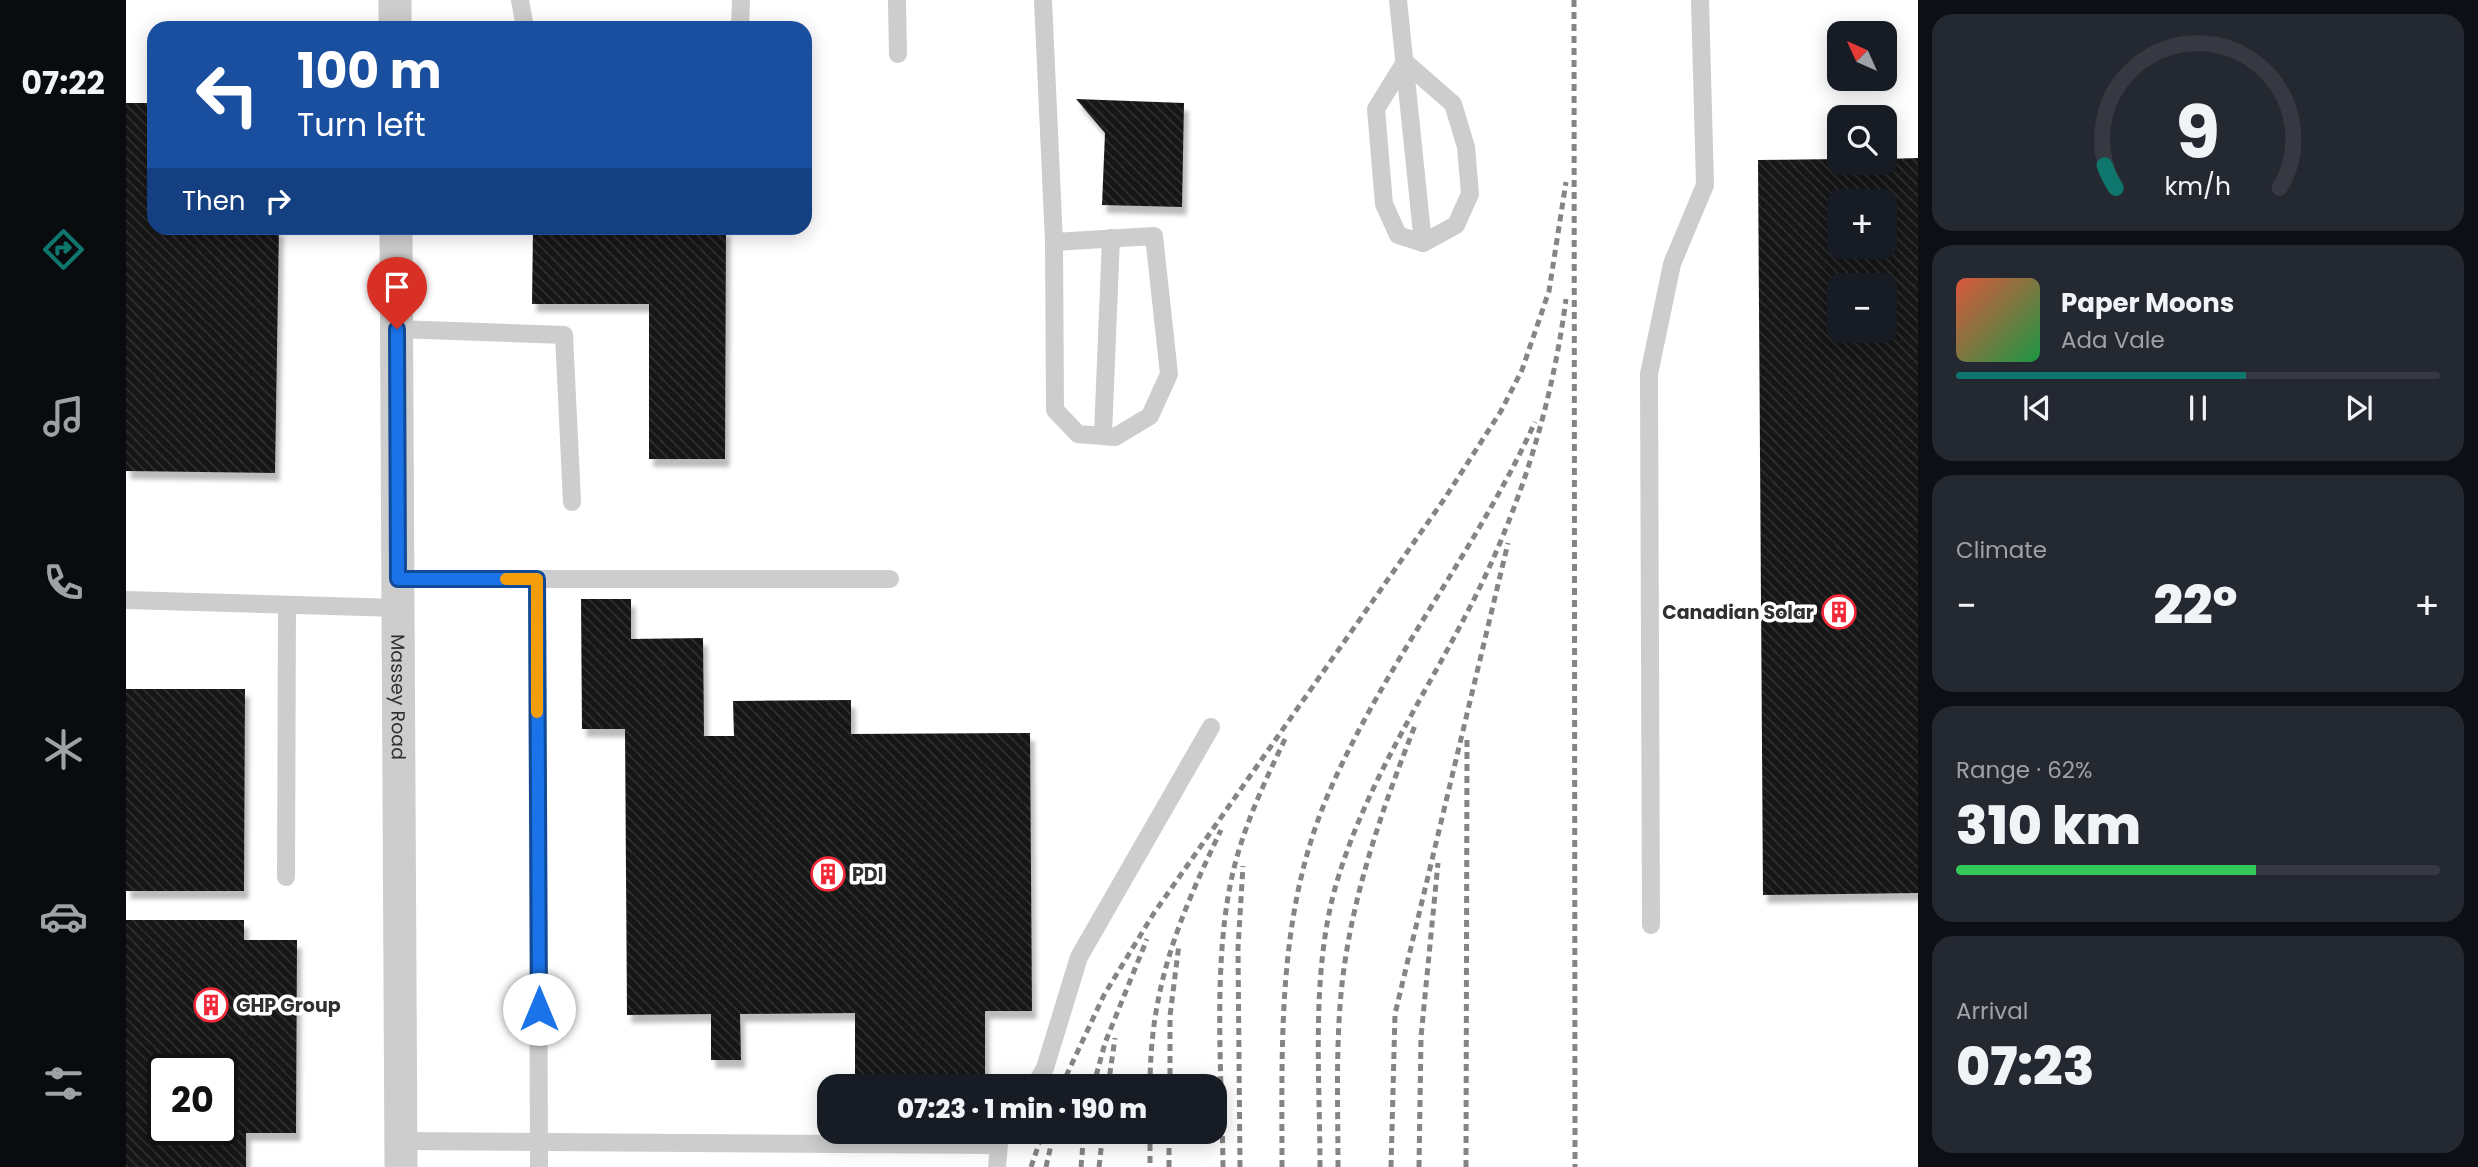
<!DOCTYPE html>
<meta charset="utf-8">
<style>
:root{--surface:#171b24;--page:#242831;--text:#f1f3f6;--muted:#9ea1a6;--line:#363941;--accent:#0f766e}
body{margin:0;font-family:Poppins,sans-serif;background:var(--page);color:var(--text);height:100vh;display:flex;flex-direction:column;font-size:26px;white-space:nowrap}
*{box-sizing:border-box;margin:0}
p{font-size:23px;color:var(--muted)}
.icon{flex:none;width:38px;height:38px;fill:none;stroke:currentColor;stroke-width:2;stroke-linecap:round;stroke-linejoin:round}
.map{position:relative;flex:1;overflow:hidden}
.drawer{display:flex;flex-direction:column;gap:14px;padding:14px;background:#0d0f14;width:560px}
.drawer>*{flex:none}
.hud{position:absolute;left:21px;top:21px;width:665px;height:214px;border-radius:21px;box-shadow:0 4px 18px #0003;background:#1a4fa0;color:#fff;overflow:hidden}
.needle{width:46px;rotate:315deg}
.controls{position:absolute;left:1701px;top:21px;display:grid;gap:14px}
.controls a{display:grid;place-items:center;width:70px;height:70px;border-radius:14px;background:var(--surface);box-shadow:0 4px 18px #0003;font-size:35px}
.speed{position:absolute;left:21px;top:1054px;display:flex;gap:14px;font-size:35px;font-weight:700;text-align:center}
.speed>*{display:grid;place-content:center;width:91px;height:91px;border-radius:50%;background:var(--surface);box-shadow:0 4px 18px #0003;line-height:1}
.speed .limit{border:4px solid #111;border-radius:10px;background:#fff;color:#111}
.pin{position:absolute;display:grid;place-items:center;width:60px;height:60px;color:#fff;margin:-72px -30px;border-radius:50% 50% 50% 0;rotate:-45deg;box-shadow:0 0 7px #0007}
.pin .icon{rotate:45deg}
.me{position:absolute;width:77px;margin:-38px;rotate:0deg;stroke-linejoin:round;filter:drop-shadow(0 0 5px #0008)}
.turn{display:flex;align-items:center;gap:24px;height:147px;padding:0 35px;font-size:32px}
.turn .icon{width:91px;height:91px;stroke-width:2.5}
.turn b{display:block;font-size:49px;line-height:60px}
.then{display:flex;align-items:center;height:66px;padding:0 35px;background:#0003;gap:14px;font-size:26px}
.big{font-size:52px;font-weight:800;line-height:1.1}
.drawer .card{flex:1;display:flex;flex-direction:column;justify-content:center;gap:10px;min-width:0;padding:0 24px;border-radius:21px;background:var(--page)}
.drawer .dial{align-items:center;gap:0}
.dial svg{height:182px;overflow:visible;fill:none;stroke:var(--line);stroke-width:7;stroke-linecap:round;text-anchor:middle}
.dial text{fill:var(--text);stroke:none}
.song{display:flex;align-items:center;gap:21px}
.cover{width:84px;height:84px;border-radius:10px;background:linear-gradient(135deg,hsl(10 70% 55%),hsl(140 70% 35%))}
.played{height:7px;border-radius:4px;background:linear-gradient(90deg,var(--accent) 60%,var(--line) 60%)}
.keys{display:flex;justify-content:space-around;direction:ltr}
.heat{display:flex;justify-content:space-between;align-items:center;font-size:38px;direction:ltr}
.charge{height:10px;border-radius:5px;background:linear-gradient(90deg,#34c759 62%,var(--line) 0)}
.trip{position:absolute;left:691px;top:1074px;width:410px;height:70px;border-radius:21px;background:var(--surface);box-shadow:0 4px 18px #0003;font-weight:800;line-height:70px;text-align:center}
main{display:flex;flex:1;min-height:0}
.menu{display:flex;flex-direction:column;width:126px;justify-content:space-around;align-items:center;background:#090b0e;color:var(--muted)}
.menu .icon{width:49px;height:49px}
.menu .active{color:var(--accent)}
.menu b{font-size:32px;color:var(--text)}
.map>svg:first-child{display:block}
</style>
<main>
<nav class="menu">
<b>07:22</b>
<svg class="icon active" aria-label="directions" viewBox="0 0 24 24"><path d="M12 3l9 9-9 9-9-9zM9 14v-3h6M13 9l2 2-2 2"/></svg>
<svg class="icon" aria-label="music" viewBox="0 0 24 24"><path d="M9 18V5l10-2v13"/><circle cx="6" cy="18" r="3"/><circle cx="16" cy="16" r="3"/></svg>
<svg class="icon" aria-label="phone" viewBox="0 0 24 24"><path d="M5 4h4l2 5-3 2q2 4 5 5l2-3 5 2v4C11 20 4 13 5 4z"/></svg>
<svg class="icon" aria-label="climate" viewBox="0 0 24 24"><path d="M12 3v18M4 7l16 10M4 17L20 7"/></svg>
<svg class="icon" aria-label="car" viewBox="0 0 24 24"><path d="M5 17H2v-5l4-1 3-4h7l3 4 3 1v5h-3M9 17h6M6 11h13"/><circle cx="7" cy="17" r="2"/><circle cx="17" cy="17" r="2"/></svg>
<svg class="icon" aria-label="filters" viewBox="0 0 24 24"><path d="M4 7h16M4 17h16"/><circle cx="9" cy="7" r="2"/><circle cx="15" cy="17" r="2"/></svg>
</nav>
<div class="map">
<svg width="1792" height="1167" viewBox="0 0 1792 1167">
<defs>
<pattern id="building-back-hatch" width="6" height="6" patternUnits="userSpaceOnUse" patternTransform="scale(1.75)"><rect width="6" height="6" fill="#171717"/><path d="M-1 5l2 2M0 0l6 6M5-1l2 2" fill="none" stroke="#303030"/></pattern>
<filter id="shadow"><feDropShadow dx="4.5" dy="8" stdDeviation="2" flood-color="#0004"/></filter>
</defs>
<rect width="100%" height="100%" fill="#fff"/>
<!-- building -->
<g fill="url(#building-back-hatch)" fill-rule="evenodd" filter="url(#shadow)">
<path d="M950,99L1058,103L1056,207L976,205L979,133Z"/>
<path d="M0,103H28V228H153L149,473L0,471Z"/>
<path d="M1792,158V893L1637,895L1632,160L1713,159V163H1759V159ZM1713,201H1759V247H1713ZM1713,285H1759V331H1713Z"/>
<path d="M407,228H600L599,459H523V304H406Z"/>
<path d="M455,599H505V639L577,638L578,736H608L607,701L725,700V734L904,733L906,1011H859V1082L729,1083V1013L614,1014L615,1060H585V1014L501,1015L499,729H456Z"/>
<path d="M0,689H119L118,891H0Z"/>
<path d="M0,920H118V940H171L170,1133H120V1167H0ZM37,1069H96V1129H37Z"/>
</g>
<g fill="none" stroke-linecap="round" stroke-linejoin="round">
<!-- lane -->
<g stroke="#cdcdcd" stroke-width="18">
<path d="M394,0L399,28"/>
<path d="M771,0L772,54"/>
<path d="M917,0L928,242L929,410L952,434L989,437L1024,416L1043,374L1028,236L928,242"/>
<path d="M1272,0L1297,243"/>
<path d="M614,28L615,0"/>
<path d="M1279,62L1327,104L1340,147L1344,194L1330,225L1297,243L1272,235L1258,204L1250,109Z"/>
<path d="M271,329L438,335L446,502"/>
<path d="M977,435L985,238"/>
<path d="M272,579H764"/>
<path d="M411,579L413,1167"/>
<path d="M0,600L272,608"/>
<path d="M160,877L161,605"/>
<path d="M1525,925L1523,374L1546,264L1579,185L1574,0"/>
<path d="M908,1087L919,1068L953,957L1085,727"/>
<path d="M275,1141L873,1145L871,1167"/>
</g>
<!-- street -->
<g stroke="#cdcdcd" stroke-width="33">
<path d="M269,0V28"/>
<path id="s1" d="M270,228L275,1167"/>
</g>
<!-- rail -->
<g stroke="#858585" stroke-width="5" stroke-dasharray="7 5" stroke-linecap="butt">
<path d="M1448,0L1449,1167"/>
<path d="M935,1087L978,995L1028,913L1319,498L1375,411L1396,370L1423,291L1440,182"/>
<path d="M967,1087L979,1043L1021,939"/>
<path d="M982,1087L989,1038"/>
<path d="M1024,1087C1024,987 1053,918 1095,830"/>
<path d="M1044,1087V1016L1053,944"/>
<path d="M1024,1132V1167"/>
<path d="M905,1167L917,1132"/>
<path d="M920,1167L928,1132"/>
<path d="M955,1167L958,1132"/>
<path d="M973,1167L977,1132"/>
<path d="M1043,1167V1132"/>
<path d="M1097,1167C1096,1078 1087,973 1104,886C1114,834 1137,785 1160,737"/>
<path d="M1114,1167L1112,948L1117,866"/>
<path d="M1156,1167C1156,1041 1151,916 1201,797C1257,665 1350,552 1409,422"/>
<path d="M1194,1167C1194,1077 1185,980 1208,892C1238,782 1305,688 1354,587C1398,496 1427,399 1440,299"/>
<path d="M1212,1167C1212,1114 1210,1060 1214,1006C1221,909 1254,814 1290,723"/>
<path d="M1265,1167L1269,1014L1382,543"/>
<path d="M1293,1167L1295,1037L1312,863"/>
<path d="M1340,1167L1341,740"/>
</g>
</g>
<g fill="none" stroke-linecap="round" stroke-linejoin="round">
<defs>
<path id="route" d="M271,329L272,579H411L413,1009"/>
</defs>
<!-- route casing -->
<use href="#route" stroke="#114b97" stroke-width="18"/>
<!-- route -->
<use href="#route" stroke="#1a73e8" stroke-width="12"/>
<!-- slow -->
<path stroke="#f59e0b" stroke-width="12" d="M380,579H411V712"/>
</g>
<!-- icons -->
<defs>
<symbol id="building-ring" viewBox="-11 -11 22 22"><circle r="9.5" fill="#fff" stroke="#f22737" stroke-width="1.5"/><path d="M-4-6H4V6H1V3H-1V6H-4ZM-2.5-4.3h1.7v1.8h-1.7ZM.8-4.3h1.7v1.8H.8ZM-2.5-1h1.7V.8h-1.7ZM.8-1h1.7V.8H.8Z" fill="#f22737"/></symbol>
</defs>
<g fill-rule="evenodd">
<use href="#building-ring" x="1694" y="593" width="38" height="38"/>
<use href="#building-ring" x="683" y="855" width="38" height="38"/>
<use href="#building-ring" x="66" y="986" width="38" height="38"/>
</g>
<g text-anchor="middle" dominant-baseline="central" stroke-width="7" stroke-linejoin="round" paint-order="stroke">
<!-- poi labels -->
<g font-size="19" font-weight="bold" fill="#303030" stroke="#fff" text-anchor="start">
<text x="1688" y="612" text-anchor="end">Canadian Solar</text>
<text x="726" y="874">PDI</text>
<text x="110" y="1005">GHP Group</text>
</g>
<!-- street labels -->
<g font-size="19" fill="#303030" stroke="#fff">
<text stroke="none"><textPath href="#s1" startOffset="469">Massey Road</textPath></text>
</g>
</g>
</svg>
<div class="controls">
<a><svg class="needle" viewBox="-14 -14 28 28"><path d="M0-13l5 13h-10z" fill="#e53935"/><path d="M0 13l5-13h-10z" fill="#9ea1a6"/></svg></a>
<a><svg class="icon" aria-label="search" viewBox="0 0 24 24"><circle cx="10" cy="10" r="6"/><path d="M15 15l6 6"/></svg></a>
<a>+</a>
<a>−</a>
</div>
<div class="speed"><div class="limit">20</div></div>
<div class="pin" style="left:271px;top:329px;background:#d93025"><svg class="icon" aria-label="arrive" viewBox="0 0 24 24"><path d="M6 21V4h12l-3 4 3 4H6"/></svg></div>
<svg class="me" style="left:413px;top:1009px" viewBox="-20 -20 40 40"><circle r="19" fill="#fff"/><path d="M0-13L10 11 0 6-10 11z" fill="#1a73e8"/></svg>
<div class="trip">07:23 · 1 min · 190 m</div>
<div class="hud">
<div class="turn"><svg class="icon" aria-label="left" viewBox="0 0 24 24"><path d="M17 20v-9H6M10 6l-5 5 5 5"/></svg><div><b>100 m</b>Turn left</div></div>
<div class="then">Then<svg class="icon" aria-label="right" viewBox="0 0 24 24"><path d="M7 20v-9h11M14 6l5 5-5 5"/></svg></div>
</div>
</div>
<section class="drawer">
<div class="card dial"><svg viewBox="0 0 100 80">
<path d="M14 69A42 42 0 1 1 86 69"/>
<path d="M14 69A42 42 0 0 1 9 59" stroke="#0f766e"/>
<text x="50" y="56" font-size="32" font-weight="700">9</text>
<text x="50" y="72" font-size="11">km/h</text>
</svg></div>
<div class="card">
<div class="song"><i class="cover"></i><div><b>Paper Moons</b><p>Ada Vale</p></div></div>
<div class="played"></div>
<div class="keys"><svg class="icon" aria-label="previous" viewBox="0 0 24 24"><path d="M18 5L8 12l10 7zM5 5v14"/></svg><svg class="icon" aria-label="pause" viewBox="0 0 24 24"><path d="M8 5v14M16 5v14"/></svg><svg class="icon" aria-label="next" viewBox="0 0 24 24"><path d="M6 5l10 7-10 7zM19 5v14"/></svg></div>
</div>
<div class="card"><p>Climate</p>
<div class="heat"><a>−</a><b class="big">22°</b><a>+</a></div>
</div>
<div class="card"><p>Range · 62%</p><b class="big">310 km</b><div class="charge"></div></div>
<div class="card"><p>Arrival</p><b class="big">07:23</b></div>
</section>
</main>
